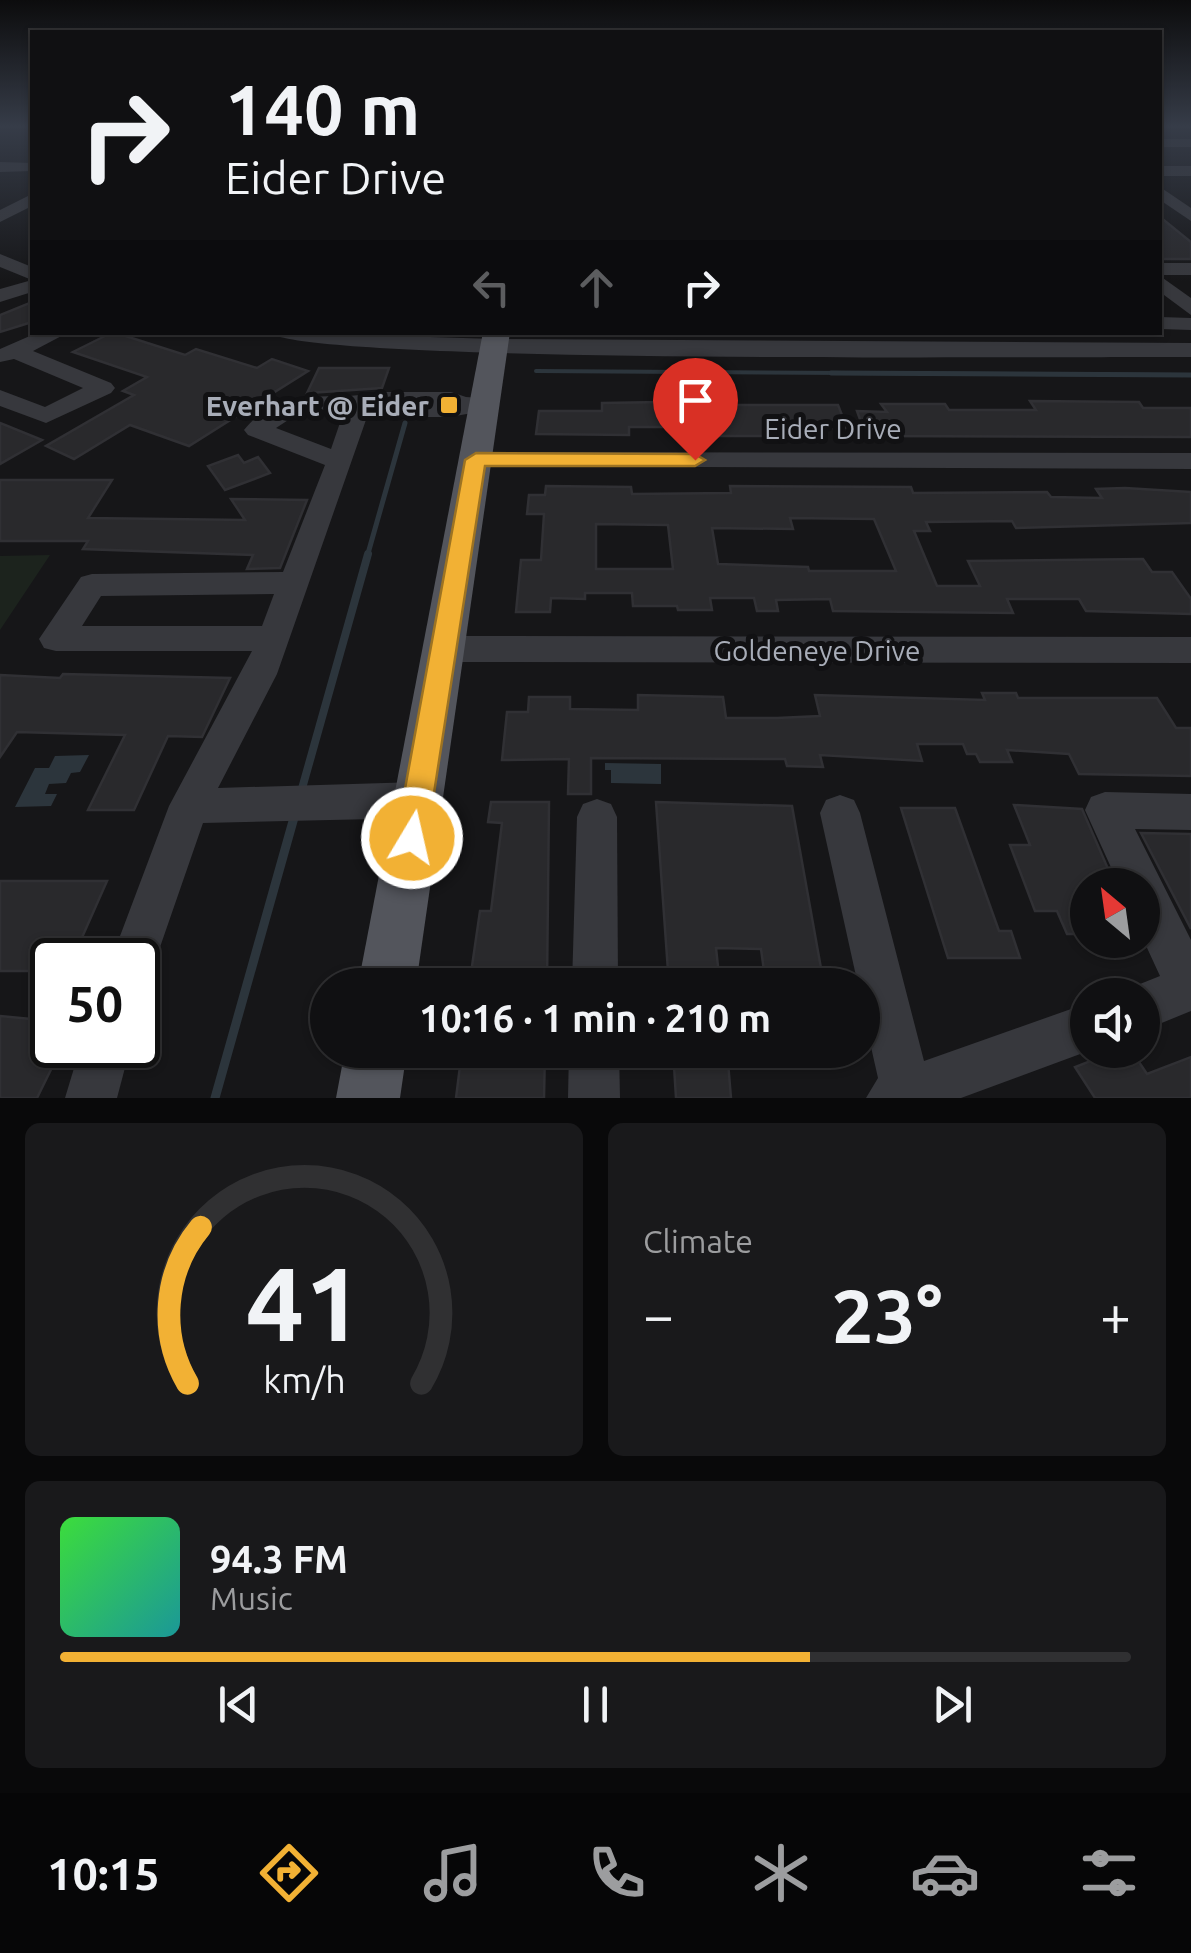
<!DOCTYPE html>
<meta charset="utf-8">
<style>
:root{--surface:#101012;--page:#19191b;--text:#f1f3f6;--muted:#9c9d9f;--line:#303032;--accent:#f2b134}
body{margin:0;font-family:Ubuntu,sans-serif;background:var(--page);color:var(--text);height:100vh;display:flex;flex-direction:column;font-size:38px;white-space:nowrap}
*{box-sizing:border-box;margin:0}
p{font-size:32px;color:var(--muted)}
.icon{flex:none;width:55px;height:55px;fill:none;stroke:currentColor;stroke-width:2;stroke-linecap:round;stroke-linejoin:round}
.map{position:relative;height:1098px;overflow:hidden}
.panel{display:flex;flex-direction:column;gap:25px;padding:25px;background:#09090a;flex:1}
.panel>*{flex:none}
.top-card{position:absolute;left:30px;top:30px;width:1132px;height:305px;border-radius:0px;box-shadow:0 2px 8px #0004,0 0 0 2px var(--line);background:#101012;color:var(--text);overflow:hidden}
.needle{width:65px;rotate:331deg}
.tools{position:absolute;left:1070px;top:868px;display:grid;gap:20px}
.tools a{display:grid;place-items:center;width:90px;height:90px;border-radius:50%;background:var(--surface);box-shadow:0 2px 8px #0004,0 0 0 2px var(--line);font-size:50px}
.speed{position:absolute;left:30px;top:938px;display:flex;gap:20px;font-size:50px;font-weight:700;text-align:center}
.speed>*{display:grid;place-content:center;width:130px;height:130px;border-radius:50%;background:var(--surface);box-shadow:0 2px 8px #0004,0 0 0 2px var(--line);line-height:1}
.speed .limit{border:5px solid #111;border-radius:15px;background:#fff;color:#111}
.pin{position:absolute;display:grid;place-items:center;width:85px;height:85px;color:#fff;margin:-102px -42px;border-radius:50% 50% 50% 0;rotate:-45deg;box-shadow:0 0 10px #0007}
.pin .icon{rotate:45deg}
.me{position:absolute;width:110px;margin:-55px;rotate:9deg;stroke-linejoin:round;filter:drop-shadow(0 0 8px #0008)}
.turn{display:flex;align-items:center;gap:35px;height:210px;padding:0 30px;font-size:45px}
.turn .icon{width:130px;height:130px;stroke-width:2.5}
.turn b{display:block;font-size:70px;line-height:85px}
.lanes{display:flex;align-items:center;height:95px;padding:0 30px;background:#0003;justify-content:center;gap:50px;direction:ltr}
.lanes .off{opacity:.35}
.big{font-size:75px;font-weight:600;line-height:1.1}
.panel .tile{flex:1;display:flex;flex-direction:column;justify-content:center;gap:15px;min-width:0;padding:0 35px;border-radius:15px;background:var(--page)}
.panel .dial{align-items:center;gap:0}
.dial svg{height:260px;overflow:visible;fill:none;stroke:var(--line);stroke-width:7;stroke-linecap:round;text-anchor:middle}
.dial text{fill:var(--text);stroke:none}
.song{display:flex;align-items:center;gap:30px}
.cover{width:120px;height:120px;border-radius:15px;background:linear-gradient(135deg,hsl(120 70% 55%),hsl(180 70% 35%))}
.played{height:10px;border-radius:5px;background:linear-gradient(90deg,var(--accent) 70%,var(--line) 70%)}
.keys{display:flex;justify-content:space-around;direction:ltr}
.heat{display:flex;justify-content:space-between;align-items:center;font-size:55px;direction:ltr}
.panel .tiles{flex:1;display:grid;gap:25px;grid-template-columns:1fr 1fr}
.tile:last-child{grid-column:span 2}
.trip{position:absolute;left:310px;top:968px;width:570px;height:100px;border-radius:50px;background:var(--surface);box-shadow:0 2px 8px #0004,0 0 0 2px var(--line);font-weight:600;line-height:100px;text-align:center}
.dock{display:flex;height:160px;justify-content:space-around;align-items:center;background:#060607;color:var(--muted)}
.dock .icon{width:70px;height:70px}
.dock .on{color:var(--accent)}
.dock b{font-size:45px;color:var(--text)}
.map>svg:first-child{display:block}
</style>
<div class="map">
<svg width="1191" height="1098" viewBox="0 0 1191 1098">
<rect width="100%" height="100%" fill="#161618"/>
<!-- green -->
<path fill="#1c231d" d="M50,555L0,630V556Z"/>
<!-- water -->
<g fill="#2c353c">
<path d="M89,755L80,772L71,773L66,783L49,784L45,794H57L51,806L15,807L35,768H49L55,756Z"/>
<path d="M605,763L661,764V784L611,783V770H605Z"/>
</g>
<g fill="none" stroke-linecap="round" stroke-linejoin="round">
<!-- stream-far3 -->
<path stroke="#2c353c" stroke-width="4" d="M536,371L1191,375"/>
<!-- stream-far2 -->
<g stroke="#2c353c" stroke-width="5">
<path d="M831,373L1191,375"/>
<path d="M367,557L405,423"/>
</g>
<!-- stream-far1 -->
<path stroke="#2c353c" stroke-width="8" d="M301,792L368,554"/>
<!-- stream -->
<path stroke="#2c353c" stroke-width="9" d="M215,1098L295,814"/>
</g>
<!-- building -->
<g fill="#29292c" stroke="#303034" stroke-width="2.5" fill-rule="evenodd">
<path d="M1160,217L1191,242V259H1160Z"/>
<path d="M32,302V322L0,332V315Z"/>
<path d="M113,332L185,355L196,349L257,368L272,359L308,371L189,446L130,425L74,459L46,446L134,395L123,391L147,377L73,352Z"/>
<path d="M319,368H389L382,388L307,393Z"/>
<path d="M661,395H691L692,405H838L847,428H819L821,436H681L680,428L664,427H629V435L536,434L539,411H602V403L662,402Z"/>
<path d="M1030,401L1139,402L1143,408H1191V437L866,436L857,411L887,412L881,404H945L949,410H1036Z"/>
<path d="M0,423L42,440L0,464Z"/>
<path d="M238,455L244,463L258,457L270,473L225,490L208,466Z"/>
<path d="M0,480H112L88,518L245,520L231,499L307,500L280,568L247,569L253,555L83,549L88,541H0Z"/>
<path d="M546,486L631,487L632,494L731,493L730,486L911,487L913,493L1047,492L1051,497L1102,498L1096,489L1125,488L1191,492V523L1016,528L1012,521L926,522L930,531H914L937,586H980L968,561L1143,559L1152,572H1172L1191,599V614L1086,611L1079,599H1007L1013,613L833,611L830,599L776,600L778,611H757L754,598H710L712,610H678L677,606H633L632,593H585V599L551,598L550,612H516L521,560H541L544,514H527L529,495H545ZM790,518L874,519L896,571H809L808,567L718,564L712,528L793,529ZM596,524L668,525L673,569H596Z"/>
<path d="M63,674L230,678L202,737L168,736L134,810H88L125,735L17,732L0,757V675L60,678Z"/>
<path d="M982,693H1016L1018,698H1157L1176,728H1191V776L1079,774L1069,754L1007,750L1012,762H980L976,754H967L963,744H917L922,761L820,755L823,767L787,766L785,759L591,758V794H568L569,759L502,760L507,712H528L529,697H570V709L638,710V695L723,697L726,718H777L820,716L815,695L985,700Z"/>
<path d="M491,802H549L547,985H494L496,974L471,973L480,911H491L502,823L488,822Z"/>
<path d="M656,802L792,806L824,985H766L761,949L716,948L720,985H669Z"/>
<path d="M1014,805L1082,809L1115,885H1088V934H1067L1057,911H1035L1010,845H1030Z"/>
<path d="M901,808H955L999,931H1011L1020,958H948Z"/>
<path d="M1141,833L1191,834V929Z"/>
<path d="M0,881H107L72,960H52V971H0Z"/>
<path d="M0,1016L52,1021V1045H63L37,1098H0Z"/>
<path d="M462,1050H545L544,1098H456Z"/>
<path d="M673,1050H727L731,1098H676Z"/>
<path d="M1103,1050H1131L1147,1074L1191,1057V1098H1095L1075,1067L1106,1055Z"/>
</g>
<g fill="none" stroke-linecap="round" stroke-linejoin="round">
<!-- minor -->
<g fill="#37383d" fill-rule="evenodd">
<rect x="1160" y="139" width="31" height="8"/>
<path d="M0,162L32,163V171L0,172Z"/>
<rect x="1160" y="166" width="31" height="10"/>
<path d="M1160,187L1191,208V221L1160,200Z"/>
<path d="M32,194V206L0,222V210Z"/>
<path d="M0,254L32,267V280L0,267Z"/>
<rect x="1160" y="263" width="31" height="12"/>
<path d="M1160,276L1191,298V315L1160,292Z"/>
<path d="M32,280V292L0,302V289Z"/>
<path d="M1160,317L1191,318V330L1160,329Z"/>
<path d="M39,332H69L33,351L111,383L115,388L111,393L46,423L0,406V390L45,407L83,388L14,359L0,362V349Z"/>
<path d="M268,332L495,339L1191,343V357C1082,356 304,365 268,332Z"/>
<path d="M377,392H451L466,397L494,399L497,404L494,409L450,417H367L277,674L218,788L418,782L432,788L438,800L432,812L418,818L203,823L150,976L138,981V960H111L169,806L252,651H56L44,648L39,639L81,577L92,574L283,572L325,465L248,435L244,430C284,381 327,404 377,392ZM305,409L344,411L331,449L276,428ZM274,594L262,626H82L101,596Z"/>
<path d="M475,452L1191,453V469L466,466L462,460Z"/>
<path d="M443,636L1191,637V663L443,662L431,658L426,649L431,640Z"/>
<path d="M1105,792L1191,794V830L1135,829L1191,940V1011L1142,1031V995H1123L1125,990L1160,976L1142,937V885H1119L1085,810L1091,797Z"/>
<path d="M840,795L854,800L860,813L924,1061L1088,1003V1050H1091L961,1098H866L878,1078L862,1007V985H858L820,813L826,800Z"/>
<path d="M597,799L611,804L617,817L618,985H572L577,817L583,804Z"/>
<path d="M81,1045H131L117,1098H65Z"/>
<path d="M569,1050H619L620,1098H568Z"/>
</g>
<!-- major -->
<g fill="#53555c" fill-rule="evenodd">
<path d="M483,332H510L416,985H358Z"/>
<path d="M345,1050H407L400,1098H336Z"/>
</g>
</g>
<!-- sky -->
<linearGradient id="sky" x2="0" y2="1"><stop stop-color="#0c0c0d"/><stop offset="0.45" stop-color="#363c48"/><stop offset="1" stop-color="#363c48" stop-opacity="0"/></linearGradient>
<rect width="1191" height="281" fill="url(#sky)"/>
<!-- route -->
<path fill="#f2b134" stroke="#9d7322" stroke-width="2.5" d="M476,453L695,454L705,460L695,466H485L427,838L423,848L412,852L400,848L396,838L465,460Z"/>
<!-- markers -->
<rect fill="#f2b134" stroke="#111113" stroke-width="4" x="439" y="395" width="20" height="20" rx="5"/>
<g text-anchor="middle" dominant-baseline="central" stroke-width="10" stroke-linejoin="round" paint-order="stroke">
<!-- poi labels -->
<g font-size="28" font-weight="bold" fill="#a8adb8" stroke="#111113" text-anchor="end">
<text x="429" y="405">Everhart @ Eider</text>
</g>
<!-- street labels -->
<g font-size="28" fill="#a8adb8" stroke="#111113">
<text x="833" y="428">Eider Drive</text>
<text x="817" y="650">Goldeneye Drive</text>
</g>
</g>
</svg>
<div class="tools">
<a><svg class="needle" viewBox="-14 -14 28 28"><path d="M0-13l5 13h-10z" fill="#e53935"/><path d="M0 13l5-13h-10z" fill="#9c9d9f"/></svg></a>
<a><svg class="icon" aria-label="sound" viewBox="0 0 24 24"><path d="M4 9h4l5-4v14l-5-4H4zM17 9q2 3 0 6"/></svg></a>
</div>
<div class="speed"><div class="limit">50</div></div>
<div class="pin" style="left:695px;top:460px;background:#d93025"><svg class="icon" aria-label="arrive" viewBox="0 0 24 24"><path d="M6 21V4h12l-3 4 3 4H6"/></svg></div>
<svg class="me" style="left:412px;top:838px" viewBox="-20 -20 40 40"><circle r="17" fill="#f2b134" stroke="#fff" stroke-width="3"/><path d="M0-11L8 9 0 5-8 9z" fill="#fff"/></svg>
<div class="trip">10:16 · 1 min · 210 m</div>
<div class="top-card">
<div class="turn"><svg class="icon" aria-label="right" viewBox="0 0 24 24"><path d="M7 20v-9h11M14 6l5 5-5 5"/></svg><div><b>140 m</b>Eider Drive</div></div>
<div class="lanes"><svg class="icon off" aria-label="left" viewBox="0 0 24 24"><path d="M17 20v-9H6M10 6l-5 5 5 5"/></svg><svg class="icon off" aria-label="ahead" viewBox="0 0 24 24"><path d="M12 20V5M6 11l6-6 6 6"/></svg><svg class="icon" aria-label="right" viewBox="0 0 24 24"><path d="M7 20v-9h11M14 6l5 5-5 5"/></svg></div>
</div>
</div>
<section class="panel">
<div class="tiles">
<div class="tile dial"><svg viewBox="0 0 100 80">
<path d="M14 69A42 42 0 1 1 86 69"/>
<path d="M14 69A42 42 0 0 1 18 21" stroke="#f2b134"/>
<text x="50" y="56" font-size="32" font-weight="700">41</text>
<text x="50" y="72" font-size="11">km/h</text>
</svg></div>
<div class="tile"><p>Climate</p>
<div class="heat"><a>−</a><b class="big">23°</b><a>+</a></div>
</div>
<div class="tile">
<div class="song"><i class="cover"></i><div><b>94.3 FM</b><p>Music</p></div></div>
<div class="played"></div>
<div class="keys"><svg class="icon" aria-label="previous" viewBox="0 0 24 24"><path d="M18 5L8 12l10 7zM5 5v14"/></svg><svg class="icon" aria-label="pause" viewBox="0 0 24 24"><path d="M8 5v14M16 5v14"/></svg><svg class="icon" aria-label="next" viewBox="0 0 24 24"><path d="M6 5l10 7-10 7zM19 5v14"/></svg></div>
</div>
</div>
</section>
<nav class="dock">
<b>10:15</b>
<svg class="icon on" aria-label="directions" viewBox="0 0 24 24"><path d="M12 3l9 9-9 9-9-9zM9 14v-3h6M13 9l2 2-2 2"/></svg>
<svg class="icon" aria-label="music" viewBox="0 0 24 24"><path d="M9 18V5l10-2v13"/><circle cx="6" cy="18" r="3"/><circle cx="16" cy="16" r="3"/></svg>
<svg class="icon" aria-label="phone" viewBox="0 0 24 24"><path d="M5 4h4l2 5-3 2q2 4 5 5l2-3 5 2v4C11 20 4 13 5 4z"/></svg>
<svg class="icon" aria-label="climate" viewBox="0 0 24 24"><path d="M12 3v18M4 7l16 10M4 17L20 7"/></svg>
<svg class="icon" aria-label="car" viewBox="0 0 24 24"><path d="M5 17H2v-5l4-1 3-4h7l3 4 3 1v5h-3M9 17h6M6 11h13"/><circle cx="7" cy="17" r="2"/><circle cx="17" cy="17" r="2"/></svg>
<svg class="icon" aria-label="filters" viewBox="0 0 24 24"><path d="M4 7h16M4 17h16"/><circle cx="9" cy="7" r="2"/><circle cx="15" cy="17" r="2"/></svg>
</nav>
